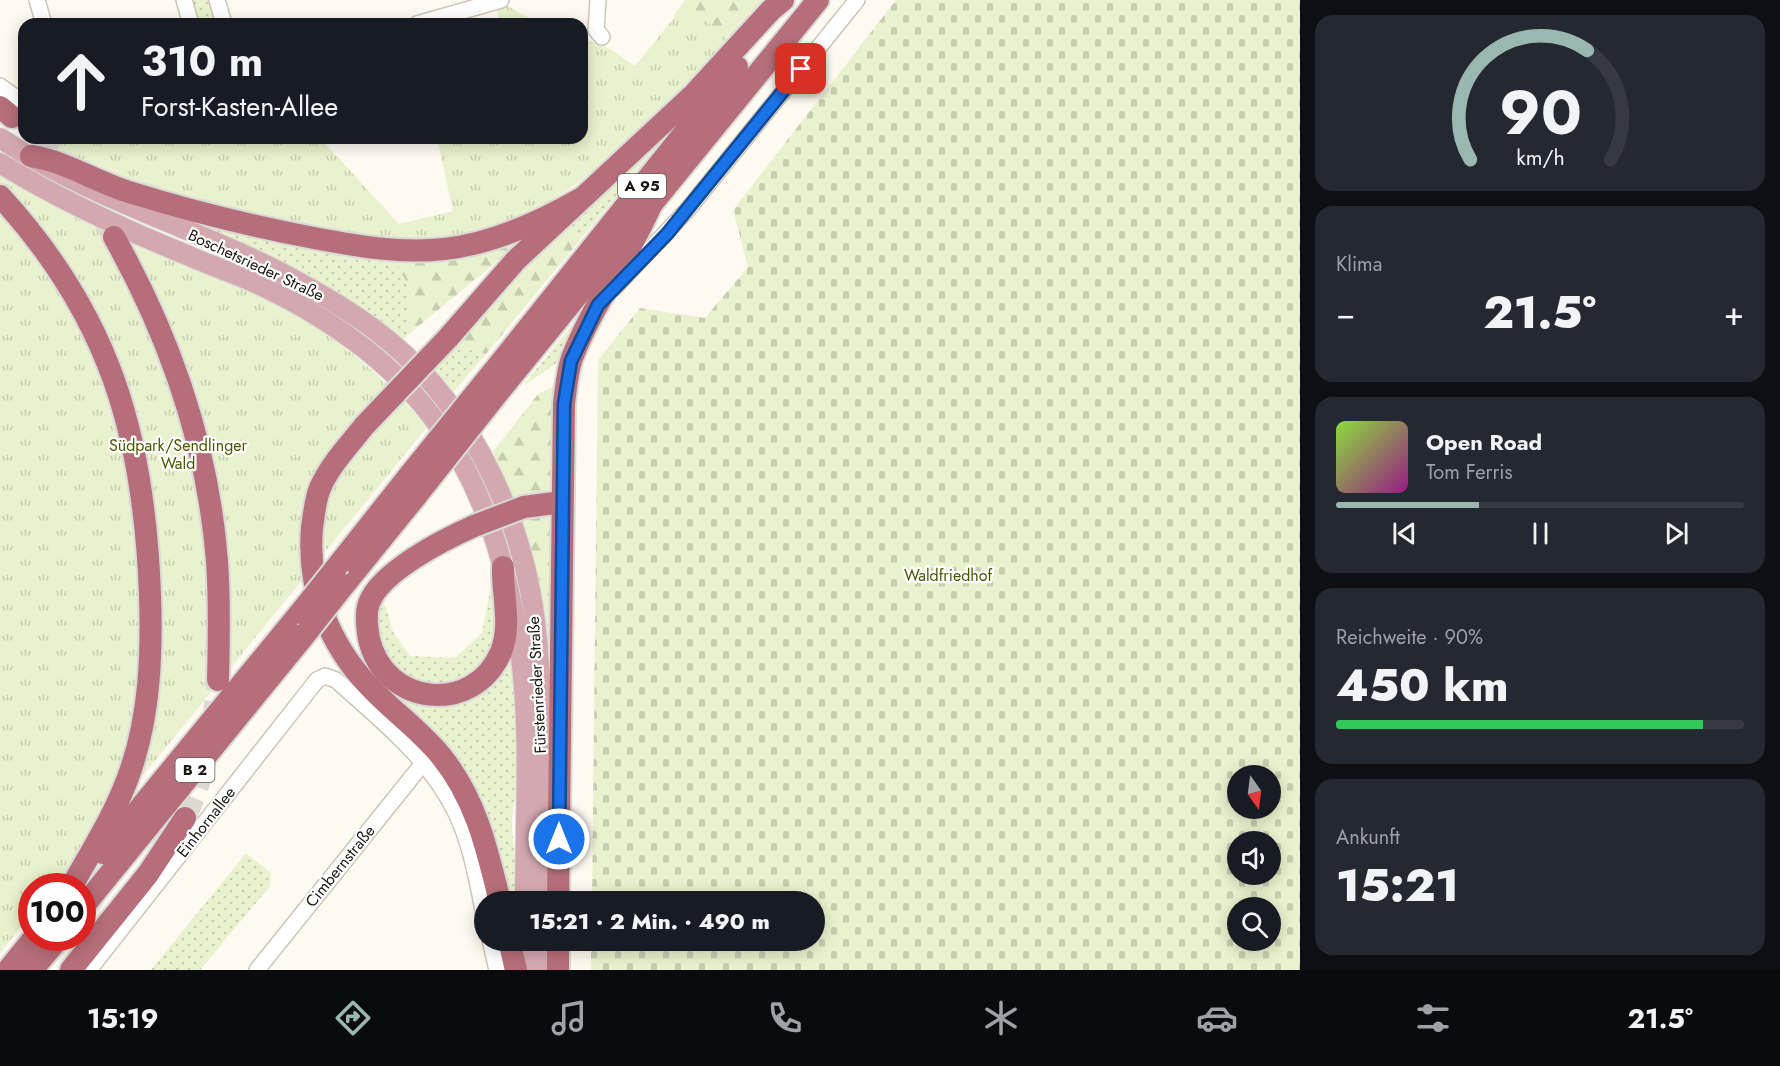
<!DOCTYPE html>
<html lang="de">
<meta charset="utf-8">
<style>
:root{--surface:#171b24;--page:#242831;--text:#f1f3f6;--muted:#9ea1a6;--line:#363941;--accent:#9bb8b0}
body{margin:0;font-family:Jost,sans-serif;background:var(--page);color:var(--text);height:100vh;display:flex;flex-direction:column;font-size:22px;white-space:nowrap}
*{box-sizing:border-box;margin:0}
p{font-size:20px;color:var(--muted)}
.icon{flex:none;width:33px;height:33px;fill:none;stroke:currentColor;stroke-width:2;stroke-linecap:round;stroke-linejoin:round}
.map{position:relative;flex:1;overflow:hidden}
.sheet{display:flex;flex-direction:column;gap:15px;padding:15px;background:#0d0f14;width:480px}
.sheet>*{flex:none}
.hud{position:absolute;left:18px;top:18px;width:570px;height:126px;border-radius:18px;box-shadow:0 3px 15px #0003;background:#171b24;color:var(--text);overflow:hidden}
.needle{width:39px;rotate:166deg}
.controls{position:absolute;left:1227px;top:765px;display:grid;gap:12px}
.controls a{display:grid;place-items:center;width:54px;height:54px;border-radius:50%;background:var(--surface);box-shadow:0 3px 15px #0003;font-size:30px}
.speed{position:absolute;left:18px;top:873px;display:flex;gap:12px;font-size:30px;font-weight:700;text-align:center}
.speed>*{display:grid;place-content:center;width:78px;height:78px;border-radius:50%;background:var(--surface);box-shadow:0 3px 15px #0003;line-height:1}
.speed .limit{border:9px solid #d22;background:#fff;color:#111}
.pin{position:absolute;display:grid;place-items:center;width:51px;height:51px;color:#fff;margin:-26px;border-radius:12px;box-shadow:0 3px 9px #0006}
.me{position:absolute;width:66px;margin:-33px;rotate:0deg;stroke-linejoin:round;filter:drop-shadow(0 0 4px #0008)}
.turn{display:flex;align-items:center;gap:21px;height:126px;padding:0 24px;font-size:27px}
.turn .icon{width:78px;height:78px;stroke-width:2.5}
.turn b{display:block;font-size:42px;line-height:51px}
.big{font-size:45px;font-weight:800;line-height:1.1}
.sheet .tile{flex:1;display:flex;flex-direction:column;justify-content:center;gap:9px;min-width:0;padding:0 21px;border-radius:18px;background:var(--page)}
.sheet .dial{align-items:center;gap:0}
.dial svg{height:156px;overflow:visible;fill:none;stroke:var(--line);stroke-width:7;stroke-linecap:round;text-anchor:middle}
.dial text{fill:var(--text);stroke:none}
.song{display:flex;align-items:center;gap:18px}
.cover{width:72px;height:72px;border-radius:9px;background:linear-gradient(135deg,hsl(90 70% 55%),hsl(310 70% 35%))}
.played{height:6px;border-radius:3px;background:linear-gradient(90deg,var(--accent) 35%,var(--line) 35%)}
.keys{display:flex;justify-content:space-around;direction:ltr}
.heat{display:flex;justify-content:space-between;align-items:center;font-size:33px;direction:ltr}
.charge{height:9px;border-radius:4px;background:linear-gradient(90deg,#34c759 90%,var(--line) 0)}
.trip{position:absolute;left:474px;top:891px;width:351px;height:60px;border-radius:30px;background:var(--surface);box-shadow:0 3px 15px #0003;font-weight:800;line-height:60px;text-align:center}
.menu{display:flex;height:96px;justify-content:space-around;align-items:center;background:#090b0e;color:var(--muted)}
.menu .icon{width:42px;height:42px}
.menu .active{color:var(--accent)}
.menu b{font-size:27px;color:var(--text)}
main{display:flex;flex:1;min-height:0}
.map>svg:first-child{display:block}
</style>
<main>
<div class="map">
<svg width="1300" height="970" viewBox="0 0 1300 970">
<defs>
<pattern id="grass-dots" width="8" height="8" patternUnits="userSpaceOnUse" patternTransform="scale(1.5)"><rect width="8" height="8" fill="#e9f1ce"/><path d="M2 2h.1M6 6h.1" fill="none" stroke="#c7ceb0" stroke-width="1.8" stroke-linecap="round"/></pattern>
<pattern id="forest-firs" width="22" height="20" patternUnits="userSpaceOnUse" patternTransform="scale(1.5)"><rect width="22" height="20" fill="#e9f1ce"/><path d="M5 1l3.5 6h-7zM16 11l3.5 6h-7z" fill="#c7ceb0"/></pattern>
<pattern id="cemetery-stones" width="16" height="16" patternUnits="userSpaceOnUse" patternTransform="scale(1.5)"><rect width="16" height="16" fill="#e9f1ce"/><path d="M2 7V4a2 2 0 0 1 4 0v3zM10 15v-3a2 2 0 0 1 4 0v3z" fill="#c7ceb0"/></pattern>
<pattern id="park-tufts" width="24" height="20" patternUnits="userSpaceOnUse" patternTransform="scale(1.5)"><rect width="24" height="20" fill="#e9f1ce"/><path d="M3 7l-1-3M5 7V3M7 7l1-3M15 17l-1-3M17 17v-4M19 17l1-3" fill="none" stroke="#c7ceb0"/></pattern>
</defs>
<rect width="100%" height="100%" fill="#fffaf1"/>
<!-- grass -->
<g fill="url(#grass-dots)">
<path d="M191,0H210L217,24H198Z"/>
<path d="M663,133L666,136L581,239L573,231L557,230Z"/>
<path d="M203,220L394,257L409,288V334L401,342L195,231Z"/>
<path d="M584,310L561,360L522,387Z"/>
<path d="M448,330L462,348L486,354L450,396L417,359Z"/>
<path d="M496,590L497,628L492,648L478,670L455,683L422,684L387,663L377,637L380,601L384,602L393,632L410,656L455,658L482,633L490,591Z"/>
<path d="M512,646C516,690 522,735 518,779C516,796 511,811 512,829C514,853 517,877 518,901H507L395,700L398,695L428,703Z"/>
<path d="M246,853L271,873L270,886L200,970H151Z"/>
</g>
<!-- forest -->
<g fill="url(#forest-firs)">
<path d="M685,0H762L729,41L685,28L676,12Z"/>
<path d="M557,230L573,231L581,239L486,354L462,348L448,330Z"/>
<path d="M523,240L409,334V288L394,257Z"/>
<path d="M557,384L551,753L547,684L489,457L538,394Z"/>
</g>
<!-- cemetery -->
<path fill="url(#cemetery-stones)" fill-rule="evenodd" d="M896,0H1300V970H591V941L814,940V902L592,901L598,360L640,308L705,318L748,267L733,210ZM1238,776H1270V808H1238ZM1238,842H1270V874H1238ZM1238,908H1270V940H1238Z"/>
<!-- park -->
<g fill="url(#park-tufts)">
<path d="M504,4L540,24H500L496,6Z"/>
<path d="M676,12L707,22L729,41C655,126 533,247 413,243C394,242 373,236 355,233C320,227 286,223 252,215C178,197 100,176 34,138H320L399,224L453,211L437,138H582V40C603,41 618,55 635,66L673,19Z"/>
<path d="M0,175C40,198 79,220 121,239C164,258 208,273 252,292C321,323 378,369 427,427L53,886H32L31,914L0,953Z"/>
</g>
<g fill="none" stroke-linecap="round" stroke-linejoin="round">
<!-- highway-tunnel -->
<g stroke="#ddd8d0" stroke-width="22" stroke-dasharray="22 11" stroke-linecap="butt">
<path d="M36,138C65,163 88,196 109,228"/>
<path d="M185,818C208,768 212,735 218,680"/>
</g>
<defs>
<g id="minor">
<path d="M37,0L44,24"/>
<path d="M184,0L191,24"/>
<path d="M217,0L224,24"/>
<path d="M598,0L596,30L602,37"/>
<path d="M417,24L501,0"/>
<path d="M0,86L24,103"/>
<path d="M614,288L689,208L857,0"/>
<path d="M490,940L497,970"/>
<path d="M89,970L317,680L325,676L336,680C379,719 427,756 454,809C470,840 477,880 484,915"/>
<path d="M257,970L424,762"/>
</g>
<g id="major">
<path d="M0,138C85,195 183,224 274,269C314,290 354,312 389,341C476,413 527,528 537,639C545,726 541,814 541,902"/>
<path d="M0,163C58,199 123,229 187,255C211,266 237,274 262,286C420,361 490,466 518,638C532,719 525,818 525,902"/>
<path d="M526,940L528,970"/>
<path d="M542,940L544,970"/>
</g>
<g id="highway">
<path d="M0,107L12,117"/>
<path d="M31,156C65,161 96,182 129,192C190,211 251,226 314,238C357,246 400,254 444,249C492,244 538,223 580,199"/>
<path d="M0,196C110,316 144,435 150,594C152,653 150,713 131,769C117,811 93,848 72,886"/>
<path d="M114,237C170,337 208,447 217,561C220,601 219,641 218,680"/>
<path d="M448,338L516,260L694,94L771,10L783,0"/>
<path d="M493,372L737,67"/>
<path d="M501,389L818,0"/>
<path d="M365,425C349,445 330,465 320,488C315,500 314,515 312,528C307,587 328,643 369,686C391,710 420,730 441,756C476,799 487,849 500,902"/>
<path d="M524,507L562,502"/>
<path d="M474,526C445,539 381,571 369,603C365,614 367,628 369,639C384,706 474,716 501,652C512,624 502,596 503,567"/>
<path d="M339,564L408,477"/>
<path d="M344,585L417,495"/>
<path d="M103,853L300,613"/>
<path d="M558,902L564,403C566,389 567,372 572,358C593,304 629,257 652,203"/>
<path d="M82,908L307,632"/>
<path d="M509,940L516,970"/>
<path d="M8,970L34,938"/>
<path d="M32,970L59,938"/>
<path d="M71,970L148,874L185,818"/>
<path d="M558,970V940"/>
</g>
</defs>
<!-- minor casing -->
<use href="#minor" stroke="#cec5b6" stroke-width="18"/>
<!-- major casing -->
<use href="#major" stroke="#dadad9" stroke-width="22"/>
<!-- highway casing -->
<use href="#highway" stroke="#dadad9" stroke-width="26"/>
<!-- minor -->
<use href="#minor" stroke="#fff" stroke-width="15"/>
<!-- major -->
<use href="#major" stroke="#d3a9af" stroke-width="20"/>
<!-- highway -->
<use href="#highway" stroke="#b66f7a" stroke-width="22"/>
<defs>
<g id="highway-bridge">
<path d="M365,425L448,338"/>
<path d="M408,477L493,372"/>
<path d="M417,495L501,389"/>
<path d="M474,526L524,507"/>
<path d="M300,613L339,564"/>
<path d="M307,632L344,585"/>
</g>
</defs>
<!-- highway-bridge casing -->
<use href="#highway-bridge" stroke="#dadad9" stroke-width="26" stroke-linecap="butt"/>
<!-- highway-bridge -->
<use href="#highway-bridge" stroke="#b66f7a" stroke-width="22"/>
</g>
<g fill="none" stroke-linecap="round" stroke-linejoin="round">
<defs>
<path id="route" d="M559,839L564,404L571,361L598,305L667,234L801,69"/>
</defs>
<!-- route casing -->
<use href="#route" stroke="#114b97" stroke-width="15"/>
<!-- route -->
<use href="#route" stroke="#1a73e8" stroke-width="10"/>
</g>
<g text-anchor="middle" dominant-baseline="central" stroke-width="4.5" stroke-linejoin="round" paint-order="stroke">
<!-- shield labels -->
<g fill="#fff" stroke="#5f5d59" stroke-width="1.5">
<rect x="618" y="174" width="48" height="24" rx="4.5"/>
<rect x="175.5" y="758" width="39" height="24" rx="4.5"/>
</g>
<g font-size="15" font-weight="bold" fill="#1a1712">
<text x="642" y="186">A 95</text>
<text x="195" y="770">B 2</text>
</g>
<!-- street labels -->
<g font-size="16" fill="#1a1712" stroke="#fff">
<text transform="translate(256 265) rotate(25)">Boschetsrieder Straße</text>
<text transform="translate(537 685) rotate(-93)">Fürstenrieder Straße</text>
<text transform="translate(206 822) rotate(-52)">Einhornallee</text>
<text transform="translate(340 866) rotate(-51)">Cimbernstraße</text>
</g>
<!-- park labels -->
<g font-size="16" fill="#4a5502" stroke="#fff">
<text x="178" y="445">Südpark/Sendlinger<tspan x="178" dy="18">Wald</tspan></text>
<text x="948" y="575">Waldfriedhof</text>
</g>
</g>
</svg>
<div class="controls">
<a><svg class="needle" viewBox="-14 -14 28 28"><path d="M0-13l5 13h-10z" fill="#e53935"/><path d="M0 13l5-13h-10z" fill="#9ea1a6"/></svg></a>
<a><svg class="icon" aria-label="sound" viewBox="0 0 24 24"><path d="M4 9h4l5-4v14l-5-4H4zM17 9q2 3 0 6"/></svg></a>
<a><svg class="icon" aria-label="search" viewBox="0 0 24 24"><circle cx="10" cy="10" r="6"/><path d="M15 15l6 6"/></svg></a>
</div>
<div class="speed"><div class="limit">100</div></div>
<div class="pin" style="left:801px;top:69px;background:#d93025"><svg class="icon" aria-label="arrive" viewBox="0 0 24 24"><path d="M6 21V4h12l-3 4 3 4H6"/></svg></div>
<svg class="me" style="left:559px;top:839px" viewBox="-20 -20 40 40"><circle r="17" fill="#1a73e8" stroke="#fff" stroke-width="3"/><path d="M0-11L8 9 0 5-8 9z" fill="#fff"/></svg>
<div class="trip">15:21 · 2 Min. · 490 m</div>
<div class="hud">
<div class="turn"><svg class="icon" aria-label="ahead" viewBox="0 0 24 24"><path d="M12 20V5M6 11l6-6 6 6"/></svg><div><b>310 m</b>Forst-Kasten-Allee</div></div>
</div>
</div>
<section class="sheet">
<div class="tile dial"><svg viewBox="0 0 100 80">
<path d="M14 69A42 42 0 1 1 86 69"/>
<path d="M14 69A42 42 0 0 1 74 13" stroke="#9bb8b0"/>
<text x="50" y="56" font-size="32" font-weight="700">90</text>
<text x="50" y="72" font-size="11">km/h</text>
</svg></div>
<div class="tile"><p>Klima</p>
<div class="heat"><a>−</a><b class="big">21.5°</b><a>+</a></div>
</div>
<div class="tile">
<div class="song"><i class="cover"></i><div><b>Open Road</b><p>Tom Ferris</p></div></div>
<div class="played"></div>
<div class="keys"><svg class="icon" aria-label="previous" viewBox="0 0 24 24"><path d="M18 5L8 12l10 7zM5 5v14"/></svg><svg class="icon" aria-label="pause" viewBox="0 0 24 24"><path d="M8 5v14M16 5v14"/></svg><svg class="icon" aria-label="next" viewBox="0 0 24 24"><path d="M6 5l10 7-10 7zM19 5v14"/></svg></div>
</div>
<div class="tile"><p>Reichweite · 90%</p><b class="big">450 km</b><div class="charge"></div></div>
<div class="tile"><p>Ankunft</p><b class="big">15:21</b></div>
</section>
</main>
<nav class="menu">
<b>15:19</b>
<svg class="icon active" aria-label="directions" viewBox="0 0 24 24"><path d="M12 3l9 9-9 9-9-9zM9 14v-3h6M13 9l2 2-2 2"/></svg>
<svg class="icon" aria-label="music" viewBox="0 0 24 24"><path d="M9 18V5l10-2v13"/><circle cx="6" cy="18" r="3"/><circle cx="16" cy="16" r="3"/></svg>
<svg class="icon" aria-label="phone" viewBox="0 0 24 24"><path d="M5 4h4l2 5-3 2q2 4 5 5l2-3 5 2v4C11 20 4 13 5 4z"/></svg>
<svg class="icon" aria-label="climate" viewBox="0 0 24 24"><path d="M12 3v18M4 7l16 10M4 17L20 7"/></svg>
<svg class="icon" aria-label="car" viewBox="0 0 24 24"><path d="M5 17H2v-5l4-1 3-4h7l3 4 3 1v5h-3M9 17h6M6 11h13"/><circle cx="7" cy="17" r="2"/><circle cx="17" cy="17" r="2"/></svg>
<svg class="icon" aria-label="filters" viewBox="0 0 24 24"><path d="M4 7h16M4 17h16"/><circle cx="9" cy="7" r="2"/><circle cx="15" cy="17" r="2"/></svg>
<b>21.5°</b>
</nav>
